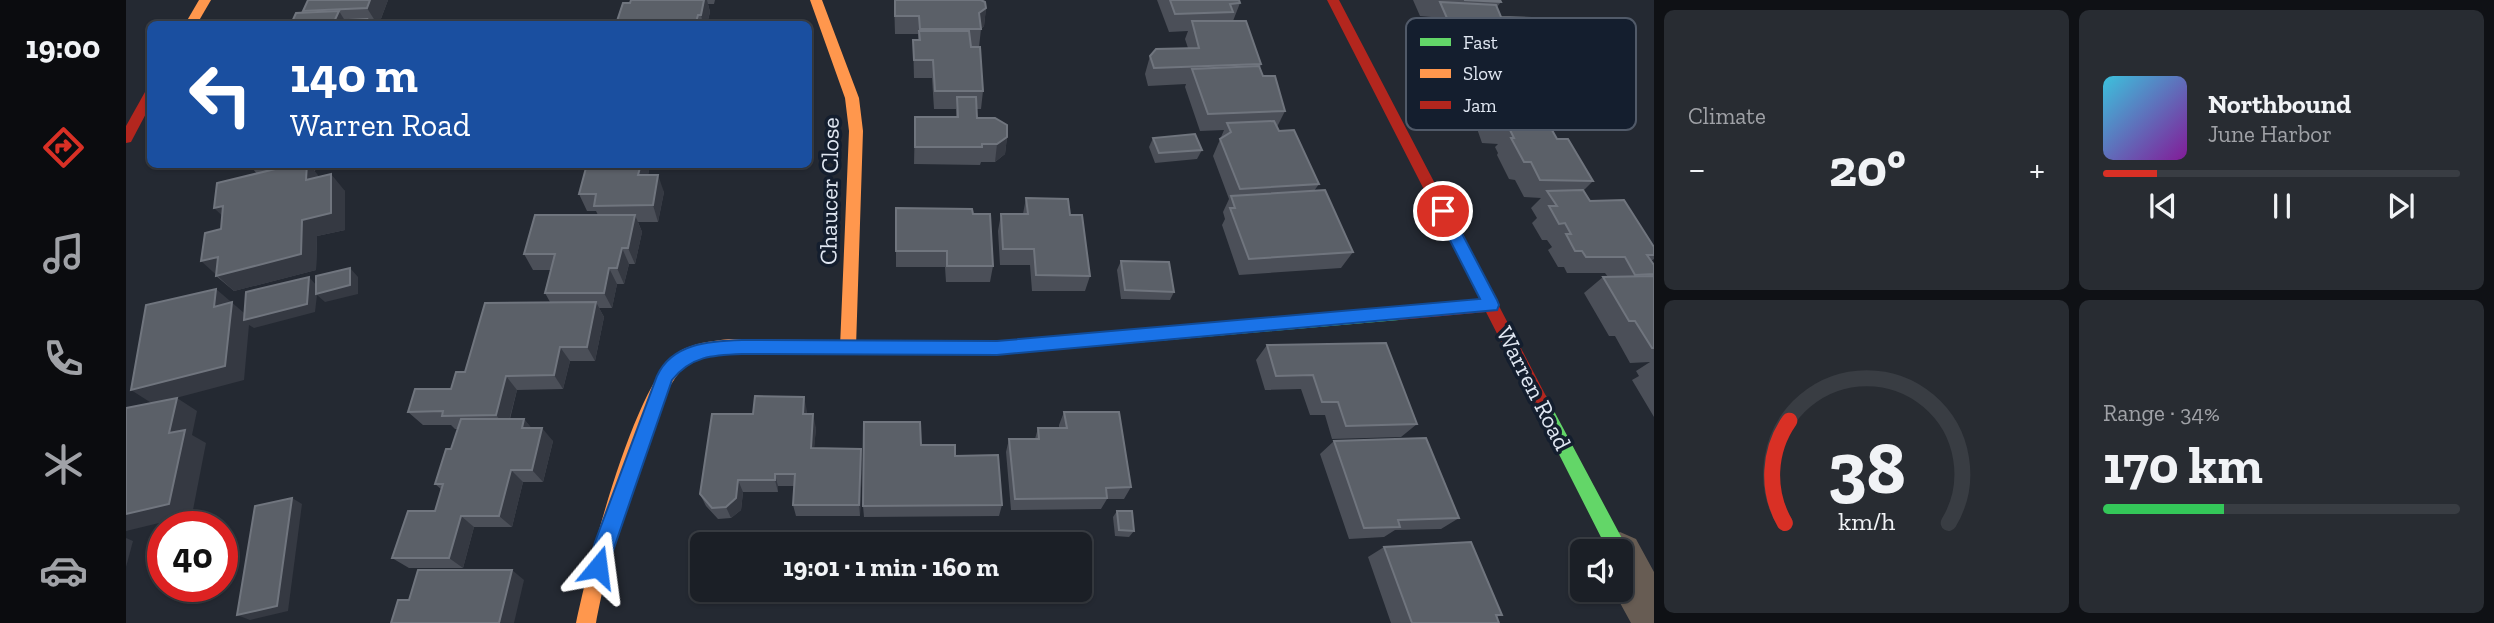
<!DOCTYPE html>
<meta charset="utf-8">
<style>
:root{--surface:#1b1f26;--page:#282c32;--text:#f1f3f6;--muted:#a0a2a7;--line:#393d43;--accent:#d93025}
body{margin:0;font-family:"Zilla Slab",serif;background:var(--page);color:var(--text);height:100vh;display:flex;flex-direction:column;font-size:26px;white-space:nowrap}
*{box-sizing:border-box;margin:0}
p{font-size:23px;color:var(--muted)}
.icon{flex:none;width:38px;height:38px;fill:none;stroke:currentColor;stroke-width:2;stroke-linecap:round;stroke-linejoin:round}
.map{position:relative;flex:1;overflow:hidden}
.drawer{display:flex;flex-direction:column;gap:10px;padding:10px;background:#0f1115;width:840px}
.drawer>*{flex:none}
.banner{position:absolute;left:21px;top:21px;width:665px;height:147px;border-radius:10px;box-shadow:0 2px 5px #0004,0 0 0 2px var(--line);background:#1a4fa0;color:#fff;overflow:hidden}
.buttons{position:absolute;left:1444px;top:539px;display:grid;gap:14px}
.buttons a{display:grid;place-items:center;width:63px;height:63px;border-radius:10px;background:var(--surface);box-shadow:0 2px 5px #0004,0 0 0 2px var(--line);font-size:35px}
.speed{position:absolute;left:21px;top:511px;display:flex;gap:14px;font-size:35px;font-weight:700;text-align:center}
.speed>*{display:grid;place-content:center;width:91px;height:91px;border-radius:50%;background:var(--surface);box-shadow:0 2px 5px #0004,0 0 0 2px var(--line);line-height:1}
.speed .limit{border:10px solid #d22;background:#fff;color:#111}
.pin{position:absolute;display:grid;place-items:center;width:60px;height:60px;color:#fff;margin:-30px;border:4px solid #fff;border-radius:50%;box-shadow:0 2px 7px #0007}
.me{position:absolute;width:77px;margin:-38px;rotate:16deg;stroke-linejoin:round;filter:drop-shadow(0 0 5px #0008)}
.turn{display:flex;align-items:center;gap:24px;height:147px;padding:0 28px;font-size:32px}
.turn .icon{width:91px;height:91px;stroke-width:2.5}
.turn b{display:block;font-size:49px;line-height:60px}
.big{font-size:52px;font-weight:800;line-height:1.1}
.drawer .tile{flex:1;display:flex;flex-direction:column;justify-content:center;gap:10px;min-width:0;padding:0 24px;border-radius:10px;background:var(--page)}
.drawer .dial{align-items:center;gap:0}
.dial svg{height:182px;overflow:visible;fill:none;stroke:var(--line);stroke-width:7;stroke-linecap:round;text-anchor:middle}
.dial text{fill:var(--text);stroke:none}
.song{display:flex;align-items:center;gap:21px}
.cover{width:84px;height:84px;border-radius:10px;background:linear-gradient(135deg,hsl(190 70% 55%),hsl(290 70% 35%))}
.played{height:7px;border-radius:4px;background:linear-gradient(90deg,var(--accent) 15%,var(--line) 15%)}
.keys{display:flex;justify-content:space-around;direction:ltr}
.heat{display:flex;justify-content:space-between;align-items:center;font-size:38px;direction:ltr}
.charge{height:10px;border-radius:5px;background:linear-gradient(90deg,#34c759 34%,var(--line) 0)}
.drawer .tiles{flex:1;display:grid;gap:10px;grid-template-columns:repeat(2,1fr)}
.trip{position:absolute;left:564px;top:532px;width:402px;height:70px;border-radius:10px;background:var(--surface);box-shadow:0 2px 5px #0004,0 0 0 2px var(--line);font-weight:800;line-height:70px;text-align:center}
main{display:flex;flex:1;min-height:0}
.menu{display:flex;flex-direction:column;width:126px;justify-content:space-around;align-items:center;background:#0b0c0f;color:var(--muted)}
.menu .icon{width:49px;height:49px}
.menu .selected{color:var(--accent)}
.menu b{font-size:32px;color:var(--text)}
.map>svg:first-child{display:block}
</style>
<main>
<nav class="menu">
<b>19:00</b>
<svg class="icon selected" aria-label="directions" viewBox="0 0 24 24"><path d="M12 3l9 9-9 9-9-9zM9 14v-3h6M13 9l2 2-2 2"/></svg>
<svg class="icon" aria-label="music" viewBox="0 0 24 24"><path d="M9 18V5l10-2v13"/><circle cx="6" cy="18" r="3"/><circle cx="16" cy="16" r="3"/></svg>
<svg class="icon" aria-label="phone" viewBox="0 0 24 24"><path d="M5 4h4l2 5-3 2q2 4 5 5l2-3 5 2v4C11 20 4 13 5 4z"/></svg>
<svg class="icon" aria-label="climate" viewBox="0 0 24 24"><path d="M12 3v18M4 7l16 10M4 17L20 7"/></svg>
<svg class="icon" aria-label="car" viewBox="0 0 24 24"><path d="M5 17H2v-5l4-1 3-4h7l3 4 3 1v5h-3M9 17h6M6 11h13"/><circle cx="7" cy="17" r="2"/><circle cx="17" cy="17" r="2"/></svg>
</nav>
<div class="map">
<svg width="1528" height="623" viewBox="0 0 1528 623">
<rect width="100%" height="100%" fill="#242932"/>
<g fill="none" stroke-linecap="round" stroke-linejoin="round">
<!-- street -->
<path fill="#675c53" fill-rule="evenodd" d="M1494,532L1510,539L1528,572V623H1505L1487,590H1494V551H1473L1478,539Z"/>
<!-- fast -->
<g fill="#63d668" fill-rule="evenodd">
<path d="M1273,306L1279,308L1281,313L1279,318L1273,320L871,355L685,354L679,352L677,347L679,342L685,340L871,341Z"/>
<path d="M1414,393L1420,396L1499,544L1501,551L1499,558L1494,559V551H1482L1406,401L1408,396Z"/>
</g>
<!-- slow -->
<g fill="#ff974d" fill-rule="evenodd">
<path d="M73,0H85L71,24H59Z"/>
<path d="M684,0H696L733,98L737,131L730,347L728,352L722,354L716,352L714,347L723,131L719,98Z"/>
<path d="M603,339L685,340L691,342L693,347L691,352L685,354C656,353 586,346 563,363C521,394 480,568 470,623H450C462,565 507,387 551,353C565,343 586,341 603,339Z"/>
</g>
<!-- jam -->
<g fill="#b3261e" fill-rule="evenodd">
<path d="M1201,0H1213L1420,396L1422,401L1420,406L1414,409L1408,406L1360,312L1273,320L1267,318L1265,313L1267,308L1273,306L1354,299Z"/>
<path d="M24,90V106L5,142L0,143V126L19,92Z"/>
</g>
</g>
<!-- wall -->
<g fill="#4b4f58">
<path d="M182,0H262L253,24H165L178,13L177,11Z"/>
<path d="M505,0H589L588,4H582L584,12L581,24H490Z"/>
<path d="M768,0L860,8L858,26L855,29L853,47L857,91L855,109H850L851,118L881,137L879,154L869,162H855L854,165L788,164L789,117H830V109H808L806,78H788L787,40H792V34H769Z"/>
<path d="M1031,0H1113L1114,3L1107,21L1135,64L1134,68L1137,76L1159,111L1151,127L1193,184L1188,191L1227,252L1215,268L1113,275L1096,225L1099,219L1097,212L1103,199L1087,156L1098,130L1074,131L1059,87L1060,84L1022,86L1019,74L1024,56L1062,48L1059,39L1062,31L1043,32Z"/>
<path d="M1287,0H1374L1375,2L1371,7L1375,17L1430,67L1420,79L1447,101L1439,111L1440,115L1431,125L1432,127L1427,132L1431,139L1467,181L1458,190L1464,201L1528,247V259L1525,261L1528,265V417L1506,380L1513,376L1510,371L1524,362L1504,363L1489,336H1483L1458,293L1477,277H1482L1479,273H1441L1438,267H1432L1422,250L1426,247L1421,240H1416L1406,223L1411,218L1405,208L1415,198L1398,197L1389,180L1383,179L1371,155L1372,153L1369,147L1372,144L1356,143L1338,91L1345,81L1327,80L1303,20L1305,17L1294,16Z"/>
<path d="M1027,138L1076,150L1071,159L1029,163L1023,147Z"/>
<path d="M123,164H191L189,171H188L193,177L219,191V230L191,236L190,270L108,291L90,276L95,229L131,174Z"/>
<path d="M524,164L522,175L538,192L532,222H512L516,232L509,264H503L498,284H491L486,308H473L478,317L469,361H444L437,389L391,390L384,419H398L405,428L427,441L417,482H397L386,527H348L337,568H283L266,558L309,511L315,489L309,484L325,449L332,429H329L325,425H297L282,412L325,389L339,372L424,302L419,293L425,270H407L398,254L472,215L470,211H461L453,194Z"/>
<path d="M900,198L944,215L964,276L959,291H906L904,265H874L872,231L875,214H897Z"/>
<path d="M770,208L847,214L867,266L864,282H820L819,267H770Z"/>
<path d="M995,261L1048,292L1044,300L995,299L991,270Z"/>
<path d="M1141,345L1291,424L1275,437L1206,439L1199,415H1184L1175,389L1139,390L1130,360Z"/>
<path d="M681,411V414L690,428L688,448L735,449L736,462L734,516H670L667,505L668,486H652V492H617L615,510L605,518L592,519L580,506L574,494L627,414Z"/>
<path d="M938,412L1005,487L998,499H981L975,509L885,510L880,452L883,439H909L912,428H933V425Z"/>
<path d="M1208,441L1333,518L1315,529L1269,530L1258,537L1223,539L1194,454Z"/>
<path d="M795,445L829,456L876,505L873,516L738,517L737,506Z"/>
<path d="M991,511L1008,531L1003,537L989,536L987,517Z"/>
<path d="M1258,547L1376,615L1370,617L1373,623H1265L1242,557Z"/>
</g>
<!-- shaded-wall -->
<g fill="#353942">
<path d="M244,0H262L253,24H251L241,8Z"/>
<path d="M578,0H581L584,12L581,24H577L575,15Z"/>
<path d="M860,8L858,26L854,29L853,13Z"/>
<path d="M213,11L221,24H207Z"/>
<path d="M881,137L879,154L869,162L871,144Z"/>
<path d="M181,164H183L195,179L180,180Z"/>
<path d="M184,164H191L189,171Z"/>
<path d="M515,164H524L519,192L512,175Z"/>
<path d="M205,174L219,191V230L191,236L190,270L108,291L75,261L176,220Z"/>
<path d="M532,175L538,192L532,222L527,205Z"/>
<path d="M97,206L105,224L88,208Z"/>
<path d="M509,215L516,232L509,264L502,248Z"/>
<path d="M496,248L503,264L498,284L491,268Z"/>
<path d="M224,268L232,277V294L199,302L191,295L189,312L128,328L123,325L118,380L27,404L5,390L88,307L90,289L124,318L183,277L191,286Z"/>
<path d="M483,268L491,284L486,308L478,293Z"/>
<path d="M470,302L478,317L469,361L461,347Z"/>
<path d="M434,347L444,361L437,389L428,375Z"/>
<path d="M380,376L391,390L381,428L370,415Z"/>
<path d="M678,397L681,411L680,428L677,414Z"/>
<path d="M51,398L71,411L66,435L80,443L66,515L0,531V514L43,433Z"/>
<path d="M687,414L690,428L687,461L685,448Z"/>
<path d="M398,419L409,432L396,428Z"/>
<path d="M416,428L427,441L417,482L406,470Z"/>
<path d="M735,449L736,462L734,516L733,505Z"/>
<path d="M385,470L397,482L386,527L373,516Z"/>
<path d="M649,474L652,486V492L649,480Z"/>
<path d="M612,480L617,492L615,510L605,518L600,507Z"/>
<path d="M166,498L176,504L162,611L124,620L111,615Z"/>
<path d="M335,516L348,527L337,568L323,558Z"/>
<path d="M0,538L7,541L0,567Z"/>
<path d="M386,570L398,580L388,623H373Z"/>
</g>
<!-- building -->
<g fill="#5b6068" stroke="#70757e" stroke-width="2">
<path d="M182,0H244L241,8L177,11Z"/>
<path d="M505,0H578L575,15H572L570,22H562V24H490L497,3H504Z"/>
<path d="M769,0H855L859,2L860,8L853,13L855,29H794L793,16H769Z"/>
<path d="M1044,0H1113L1114,3L1104,4L1107,12L1049,14Z"/>
<path d="M1338,0H1374L1375,2Z"/>
<path d="M1314,2L1370,5L1375,17L1405,18L1430,67L1340,62Z"/>
<path d="M213,11L207,24L232,23L231,24H165L170,13Z"/>
<path d="M241,19L239,24H233L232,23H221L223,20Z"/>
<path d="M1066,21H1120L1135,64L1028,68L1024,56L1030,49L1073,48Z"/>
<path d="M793,31H843L845,47H854L857,91H809L807,60H788L787,40H794Z"/>
<path d="M1133,66L1137,76H1149L1159,111L1082,114L1066,69Z"/>
<path d="M831,97H850L851,118H869L881,125V137L871,144H856V147H789V117H832Z"/>
<path d="M1148,121L1153,131L1168,130L1193,184L1114,189L1094,139L1105,132L1101,123Z"/>
<path d="M1384,130H1426L1431,139H1442L1467,181L1414,180L1405,162H1398L1385,138H1388Z"/>
<path d="M1069,134L1076,150L1033,153L1027,138Z"/>
<path d="M170,164H181L180,180L205,174V213L176,220L175,254L90,276L92,257L75,261L79,233L95,229L97,206L88,208L91,183Z"/>
<path d="M461,164H515L512,175H532L527,205L468,206L470,194H453Z"/>
<path d="M1199,190L1227,252L1123,259L1104,208H1109L1105,196Z"/>
<path d="M1457,190L1464,201L1498,200L1528,247V255H1521L1528,265V274L1509,275L1499,257H1460L1456,251H1449L1440,234H1445L1439,223L1433,224L1423,206H1431L1421,191Z"/>
<path d="M900,198L942,199L944,215H956L964,276L910,275L908,249H877L875,214H902Z"/>
<path d="M770,208L846,209L847,214H864L867,266H821V251H770Z"/>
<path d="M409,215H509L502,248H496L491,268H483L478,293H419L429,254H398Z"/>
<path d="M995,261L1043,262L1048,292L999,290Z"/>
<path d="M224,268V285L190,294V276Z"/>
<path d="M1528,276V348H1526L1509,321H1503L1477,277Z"/>
<path d="M183,277L181,304L118,320L120,292Z"/>
<path d="M90,289L88,307L106,302L99,366L5,390L20,305Z"/>
<path d="M470,302L461,347H434L428,375L380,376L370,415L316,416L317,411L282,412L289,389H325L330,372H339L359,303Z"/>
<path d="M1260,343L1291,424L1220,426L1212,402H1196L1187,375L1150,376L1141,345Z"/>
<path d="M629,396L678,397L677,414H687L685,448L735,449L733,505H667L669,474H649V480H612L610,498L600,507L586,508L574,494L586,414H627Z"/>
<path d="M51,398L43,433L59,430L43,504L0,514V408Z"/>
<path d="M938,412H993L1005,487L980,488L981,498L889,499L883,439H913L912,428H941Z"/>
<path d="M335,419H398L396,428H416L406,470H385L373,516H335L323,558H266L282,511H309L317,484H309L320,449H325Z"/>
<path d="M738,422H794L795,445H829V456L872,455L876,505L737,506Z"/>
<path d="M1300,438L1333,518L1272,520L1274,527L1238,528L1208,441Z"/>
<path d="M166,498L151,606L111,615L129,506Z"/>
<path d="M991,511H1006L1008,531L993,530Z"/>
<path d="M1345,542L1376,615H1370L1373,623H1286L1258,547Z"/>
<path d="M292,570H386L373,623H265L272,600H283Z"/>
</g>
<!-- route -->
<path fill="#1a73e8" stroke="#114b97" stroke-width="2" d="M1317,205L1322,207L1371,300L1373,305L1371,310L871,355L616,354C587,355 565,356 546,380L479,574L472,577L465,574L463,567L469,542L531,376C546,343 584,341 616,340L871,341L1354,299L1309,211Z"/>
<g text-anchor="middle" dominant-baseline="central" stroke-width="7" stroke-linejoin="round" paint-order="stroke">
<!-- street labels -->
<g font-size="24" fill="#e0e7f2" stroke="#141e2e">
<text transform="translate(703 191) rotate(-89)">Chaucer Close</text>
<text transform="translate(1408 388) rotate(63)">Warren Road</text>
</g>
</g>
<!-- legend -->
<rect x="1280" y="18" width="230" height="112" rx="10" fill="#141e2e" stroke="#515a69" stroke-width="2"/>
<rect x="1294" y="38" width="31" height="8" fill="#63d668"/>
<rect x="1294" y="69" width="31" height="9" fill="#ff974d"/>
<rect x="1294" y="101" width="31" height="8" fill="#b3261e"/>
<g font-size="19" fill="#e0e7f2">
<text x="1337" y="49">Fast</text>
<text x="1337" y="80">Slow</text>
<text x="1337" y="112">Jam</text>
</g>
</svg>
<div class="buttons">
<a><svg class="icon" aria-label="sound" viewBox="0 0 24 24"><path d="M4 9h4l5-4v14l-5-4H4zM17 9q2 3 0 6"/></svg></a>
</div>
<div class="speed"><div class="limit">40</div></div>
<div class="pin" style="left:1317px;top:211px;background:#d93025"><svg class="icon" aria-label="arrive" viewBox="0 0 24 24"><path d="M6 21V4h12l-3 4 3 4H6"/></svg></div>
<svg class="me" style="left:472px;top:567px" viewBox="-20 -20 40 40"><path d="M0-17L14 15 0 8-14 15z" fill="#1a73e8" stroke="#fff" stroke-width="4"/></svg>
<div class="trip">19:01 · 1 min · 160 m</div>
<div class="banner">
<div class="turn"><svg class="icon" aria-label="left" viewBox="0 0 24 24"><path d="M17 20v-9H6M10 6l-5 5 5 5"/></svg><div><b>140 m</b>Warren Road</div></div>
</div>
</div>
<section class="drawer">
<div class="tiles">
<div class="tile"><p>Climate</p>
<div class="heat"><a>−</a><b class="big">20°</b><a>+</a></div>
</div>
<div class="tile">
<div class="song"><i class="cover"></i><div><b>Northbound</b><p>June Harbor</p></div></div>
<div class="played"></div>
<div class="keys"><svg class="icon" aria-label="previous" viewBox="0 0 24 24"><path d="M18 5L8 12l10 7zM5 5v14"/></svg><svg class="icon" aria-label="pause" viewBox="0 0 24 24"><path d="M8 5v14M16 5v14"/></svg><svg class="icon" aria-label="next" viewBox="0 0 24 24"><path d="M6 5l10 7-10 7zM19 5v14"/></svg></div>
</div>
<div class="tile dial"><svg viewBox="0 0 100 80">
<path d="M14 69A42 42 0 1 1 86 69"/>
<path d="M14 69A42 42 0 0 1 16 24" stroke="#d93025"/>
<text x="50" y="56" font-size="32" font-weight="700">38</text>
<text x="50" y="72" font-size="11">km/h</text>
</svg></div>
<div class="tile"><p>Range · 34%</p><b class="big">170 km</b><div class="charge"></div></div>
</div>
</section>
</main>
